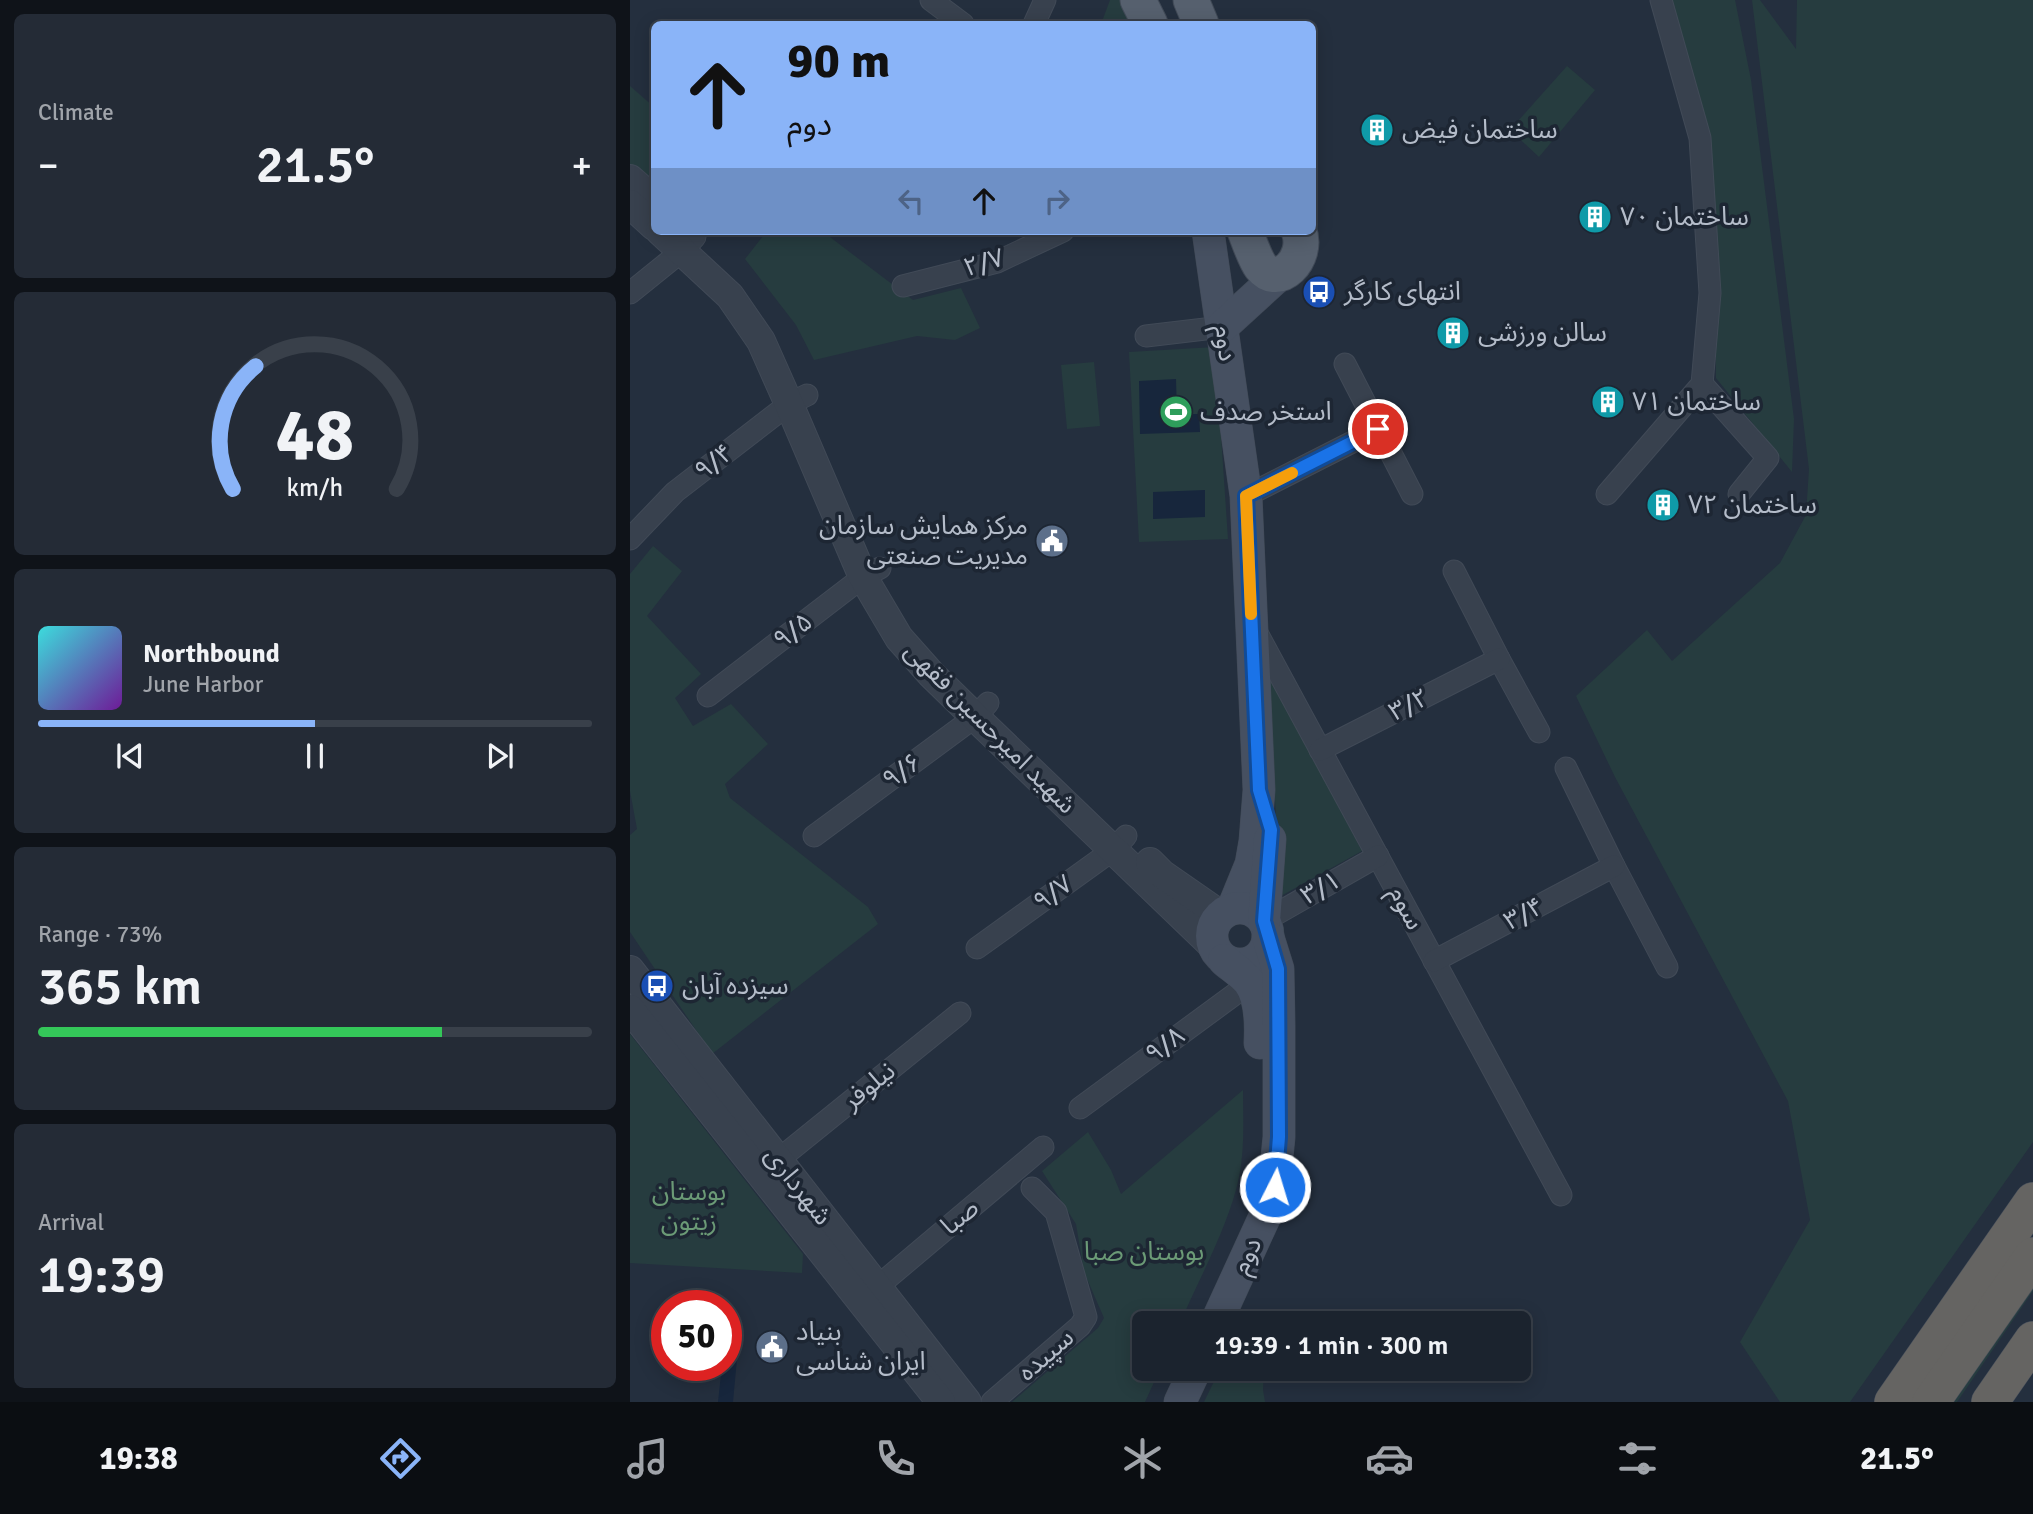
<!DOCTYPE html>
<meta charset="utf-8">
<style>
:root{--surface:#1b232e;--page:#242b36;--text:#f1f3f6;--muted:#a0a4aa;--line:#39404a;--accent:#8ab4f8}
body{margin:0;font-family:Signika,"Noto Sans Arabic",sans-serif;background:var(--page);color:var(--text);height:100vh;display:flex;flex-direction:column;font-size:26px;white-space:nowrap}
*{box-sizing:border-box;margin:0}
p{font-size:23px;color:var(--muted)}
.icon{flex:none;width:38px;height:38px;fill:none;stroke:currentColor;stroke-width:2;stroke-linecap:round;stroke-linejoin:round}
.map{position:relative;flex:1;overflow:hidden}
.sheet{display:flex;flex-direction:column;gap:14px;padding:14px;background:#0f1319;width:630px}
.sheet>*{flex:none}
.top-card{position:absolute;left:21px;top:21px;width:665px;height:214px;border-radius:10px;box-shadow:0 4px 18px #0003,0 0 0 2px var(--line);background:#8ab4f8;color:#111;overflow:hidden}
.speed{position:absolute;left:21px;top:1290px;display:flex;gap:14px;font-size:35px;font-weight:700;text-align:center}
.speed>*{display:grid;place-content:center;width:91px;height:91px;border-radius:50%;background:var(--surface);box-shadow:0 4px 18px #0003,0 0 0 2px var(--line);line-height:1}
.speed .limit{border:10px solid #d22;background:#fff;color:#111}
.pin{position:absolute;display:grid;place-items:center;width:60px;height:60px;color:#fff;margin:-30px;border:4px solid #fff;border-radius:50%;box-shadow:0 2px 7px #0007}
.me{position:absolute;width:77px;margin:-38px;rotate:5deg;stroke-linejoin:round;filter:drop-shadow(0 0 5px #0008)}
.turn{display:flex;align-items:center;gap:24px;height:147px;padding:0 21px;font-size:32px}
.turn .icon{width:91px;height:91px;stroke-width:2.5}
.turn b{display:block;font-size:49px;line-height:60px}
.lanes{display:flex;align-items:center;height:66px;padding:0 21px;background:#0003;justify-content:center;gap:35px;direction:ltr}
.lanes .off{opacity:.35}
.big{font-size:52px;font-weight:600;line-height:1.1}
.sheet .tile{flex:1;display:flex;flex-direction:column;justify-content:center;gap:10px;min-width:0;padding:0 24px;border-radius:10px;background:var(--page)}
.sheet .dial{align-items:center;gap:0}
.dial svg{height:182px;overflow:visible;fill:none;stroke:var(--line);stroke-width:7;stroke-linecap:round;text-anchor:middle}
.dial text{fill:var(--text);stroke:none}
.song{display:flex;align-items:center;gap:21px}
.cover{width:84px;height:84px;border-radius:10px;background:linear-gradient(135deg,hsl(180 70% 55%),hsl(280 70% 35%))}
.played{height:7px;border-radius:4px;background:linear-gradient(90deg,var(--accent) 50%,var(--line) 50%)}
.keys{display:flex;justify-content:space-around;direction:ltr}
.heat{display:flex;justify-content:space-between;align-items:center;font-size:38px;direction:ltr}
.charge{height:10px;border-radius:5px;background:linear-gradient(90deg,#34c759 73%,var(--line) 0)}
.trip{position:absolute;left:502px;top:1311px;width:399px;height:70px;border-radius:10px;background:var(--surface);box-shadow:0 4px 18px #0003,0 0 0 2px var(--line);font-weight:600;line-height:70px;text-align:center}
.menu{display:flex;height:112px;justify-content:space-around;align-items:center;background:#0b0e12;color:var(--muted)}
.menu .icon{width:49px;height:49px}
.menu .selected{color:var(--accent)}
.menu b{font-size:32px;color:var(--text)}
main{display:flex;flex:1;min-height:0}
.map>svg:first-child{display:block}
</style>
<main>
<section class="sheet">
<div class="tile"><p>Climate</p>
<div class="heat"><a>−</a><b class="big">21.5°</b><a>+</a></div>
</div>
<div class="tile dial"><svg viewBox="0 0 100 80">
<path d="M14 69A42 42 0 1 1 86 69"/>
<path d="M14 69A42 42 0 0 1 24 15" stroke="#8ab4f8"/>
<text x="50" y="56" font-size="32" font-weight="700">48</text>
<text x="50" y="72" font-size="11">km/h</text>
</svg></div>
<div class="tile">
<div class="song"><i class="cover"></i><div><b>Northbound</b><p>June Harbor</p></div></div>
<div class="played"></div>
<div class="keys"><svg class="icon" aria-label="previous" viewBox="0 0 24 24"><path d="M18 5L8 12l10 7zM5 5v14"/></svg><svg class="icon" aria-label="pause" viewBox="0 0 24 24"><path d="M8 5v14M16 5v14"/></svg><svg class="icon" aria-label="next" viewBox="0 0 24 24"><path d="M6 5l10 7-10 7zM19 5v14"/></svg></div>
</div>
<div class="tile"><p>Range · 73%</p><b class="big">365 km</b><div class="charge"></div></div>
<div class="tile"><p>Arrival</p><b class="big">19:39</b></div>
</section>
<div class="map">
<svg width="1403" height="1402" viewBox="0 0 1403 1402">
<rect width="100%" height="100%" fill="#242f3e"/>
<!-- green -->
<g fill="#263c3f">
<path d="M480,0H499L508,24H471Z"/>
<path d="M1037,0H1105L1121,80L1164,419L1162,472L1086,378L1083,176L1065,90Z"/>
<path d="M1122,0H1130L1166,49L1167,0H1403V1142L1220,1402H1150L1110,1342L1180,1220L1158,1101L985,777L946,696L1017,630L1042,661L1150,563L1176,515L1179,469Z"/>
<path d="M937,66L965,90L909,157L880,130Z"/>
<path d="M0,86L24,107V186L0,168Z"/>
<path d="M137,231H192L283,300L331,288L350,328L325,340L287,336L184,360L166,325L115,259Z"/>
<path d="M585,347L598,539L509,542L499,352Z"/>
<path d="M464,362L470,426L437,429L431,365Z"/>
<path d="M23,546L52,571L17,616L71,674L45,698L63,726L101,704L138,744L95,784L100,798L238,907L248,924L82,1054L0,932V835L7,829L0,791V574Z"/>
<path d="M637,672L732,851L651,896Z"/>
<path d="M0,1034L173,1254L172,1273L0,1263Z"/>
<path d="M613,1090C613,1119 615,1148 609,1177C600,1223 569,1279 550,1323H514V1368L530,1369L515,1402H382L468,1328L474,1318L454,1272L446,1224L412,1171L458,1132L481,1170L491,1194Z"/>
<path d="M1403,1273V1291L1327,1402H1313Z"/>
<path d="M590,1369H634L633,1390L635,1402H574Z"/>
</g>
<!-- water -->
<g fill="#17263c">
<path d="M546,379L547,414H569L570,432L510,434L509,381Z"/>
<path d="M575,490V517L523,519V492Z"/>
<path d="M96,1347L108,1348L103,1402H88L92,1365H96Z"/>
</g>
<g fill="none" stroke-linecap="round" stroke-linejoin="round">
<defs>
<g id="minor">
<path d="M301,0L333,24"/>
<path d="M404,24L415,0"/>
<path d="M273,286L367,262L433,231"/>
<path d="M0,293L52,251L65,237"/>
<path d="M516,336L592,327"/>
<path d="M715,364L782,494"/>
<path d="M1072,384L1138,458L1109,494"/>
<path d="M977,494L1072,384L1080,293L1070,138L1031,0"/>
<path d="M616,496L748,429"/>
<path d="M0,539L45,492L159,404L177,395"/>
<path d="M824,571L869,659L909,732"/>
<path d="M626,631L931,1195"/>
<path d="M78,696L233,577L250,568"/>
<path d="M690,750L869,659"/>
<path d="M936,768L984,866L1037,967"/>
<path d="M184,836L345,717L358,703"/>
<path d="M634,921L748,856"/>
<path d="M347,948L483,850L496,836"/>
<path d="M804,961L984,866"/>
<path d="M450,1108L620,983"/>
<path d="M148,1160L330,1013"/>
<path d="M247,1287L413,1147"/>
<path d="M362,1402L450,1326L456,1317L426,1212L402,1188"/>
</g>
<g id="tertiary">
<path d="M0,179L24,200"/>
<path d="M0,204L24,226"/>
<path d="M30,231L100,296L131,341L159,404L233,577L269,638L301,674L345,717L583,946"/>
<path d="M520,862L532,874L591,915"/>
<path d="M0,970L337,1402"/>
<path d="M0,1009L311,1402"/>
</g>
<g id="secondary">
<path d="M578,231L616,496L629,790L625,841L621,864L603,908"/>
<path d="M592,327L650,274"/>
<circle cx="610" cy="936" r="28"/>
<path d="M634,921L640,839"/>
<path d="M594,960C602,967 613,974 619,982C631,998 631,1024 630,1043"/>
<path d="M586,1323L636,1214L644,1187L649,1137V1025L648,969L638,937"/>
<path d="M550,1402L566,1368"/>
</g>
<g id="primary">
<path d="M508,0L520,24"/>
<path d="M561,0L571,24"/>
<path d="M615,231C619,241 625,259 631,267C648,289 679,259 669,231"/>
</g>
<g id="trunk">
<path d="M1263,1402L1403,1201"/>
<path d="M1301,1402L1403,1256"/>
<path d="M1360,1402L1403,1340"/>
</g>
</defs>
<!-- minor casing -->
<use href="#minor" stroke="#414a57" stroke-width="23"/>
<!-- tertiary casing -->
<use href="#tertiary" stroke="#414a57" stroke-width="30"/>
<!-- secondary casing -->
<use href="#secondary" stroke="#414a57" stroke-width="33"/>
<!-- primary casing -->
<use href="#primary" stroke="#414a57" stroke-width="37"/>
<!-- trunk casing -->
<use href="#trunk" stroke="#434c59" stroke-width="38"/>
<!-- minor -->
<use href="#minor" stroke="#38414e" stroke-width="21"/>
<!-- tertiary -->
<use href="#tertiary" stroke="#38414e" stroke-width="28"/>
<!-- secondary -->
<use href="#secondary" stroke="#465061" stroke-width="32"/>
<!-- primary -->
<use href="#primary" stroke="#56606e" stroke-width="35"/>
<!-- trunk -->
<use href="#trunk" stroke="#656462" stroke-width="37"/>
</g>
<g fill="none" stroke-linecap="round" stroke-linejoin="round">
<defs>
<path id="route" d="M645,1187L649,1137L648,969L634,921L641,830L629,790L616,496L748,429"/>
</defs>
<!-- route casing -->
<use href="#route" stroke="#114b97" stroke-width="18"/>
<!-- route -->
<use href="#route" stroke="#1a73e8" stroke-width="12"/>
<!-- slow -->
<path stroke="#f59e0b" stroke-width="12" d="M621,614L616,496L662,473"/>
</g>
<!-- icons -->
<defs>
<symbol id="building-disc" viewBox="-11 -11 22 22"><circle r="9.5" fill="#0f9aa8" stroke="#1d2633"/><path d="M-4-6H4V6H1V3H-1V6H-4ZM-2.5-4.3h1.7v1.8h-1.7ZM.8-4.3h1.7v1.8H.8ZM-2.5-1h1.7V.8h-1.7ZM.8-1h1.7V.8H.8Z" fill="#fff"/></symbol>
<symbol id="bus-disc" viewBox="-11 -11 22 22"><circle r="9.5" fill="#1a4fb4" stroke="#1d2633"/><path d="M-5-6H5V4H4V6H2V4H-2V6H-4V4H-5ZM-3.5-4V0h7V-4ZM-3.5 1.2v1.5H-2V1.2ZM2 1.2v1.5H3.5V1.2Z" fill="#fff"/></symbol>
<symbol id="stadium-disc" viewBox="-11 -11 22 22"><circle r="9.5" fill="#2e9e5b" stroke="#1d2633"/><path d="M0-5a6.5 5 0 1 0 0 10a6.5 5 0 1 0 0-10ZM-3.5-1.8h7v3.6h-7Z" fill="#fff"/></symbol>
<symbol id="civic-disc" viewBox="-11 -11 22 22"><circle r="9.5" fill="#5c6f8a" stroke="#1d2633"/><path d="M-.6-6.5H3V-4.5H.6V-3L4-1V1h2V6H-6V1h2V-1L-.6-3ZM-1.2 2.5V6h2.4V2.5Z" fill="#fff"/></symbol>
</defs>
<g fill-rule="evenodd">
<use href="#building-disc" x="728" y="111" width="38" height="38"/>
<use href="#building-disc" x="946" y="198" width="38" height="38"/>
<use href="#bus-disc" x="670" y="273" width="38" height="38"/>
<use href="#building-disc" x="804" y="314" width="38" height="38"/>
<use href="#building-disc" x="959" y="383" width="38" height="38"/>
<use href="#stadium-disc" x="527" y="393" width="38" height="38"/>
<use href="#building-disc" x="1014" y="486" width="38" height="38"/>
<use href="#civic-disc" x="403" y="522" width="38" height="38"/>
<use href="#bus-disc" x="8" y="967" width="38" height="38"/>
<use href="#civic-disc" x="123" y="1328" width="38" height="38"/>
</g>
<g text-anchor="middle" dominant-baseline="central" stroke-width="7" stroke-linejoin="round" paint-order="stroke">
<!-- poi labels -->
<g font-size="26" fill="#b4bcc9" stroke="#1d2633" text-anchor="start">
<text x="772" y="130">ساختمان فیض</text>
<text x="990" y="217">ساختمان ۷۰</text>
<text x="714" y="292">انتهای کارگر</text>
<text x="848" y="333">سالن ورزشی</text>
<text x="1002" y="402">ساختمان ۷۱</text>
<text x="570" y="412">استخر صدف</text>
<text x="1058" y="505">ساختمان ۷۲</text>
<text x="398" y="526" text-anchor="end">مرکز همایش سازمان<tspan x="398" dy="30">مدیریت صنعتی</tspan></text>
<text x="52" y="986">سیزده آبان</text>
<text x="166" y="1332">بنیاد<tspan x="166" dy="30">ایران شناسی</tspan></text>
</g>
<!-- street labels -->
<g font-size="26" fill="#b4bcc9" stroke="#1d2633">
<text transform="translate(354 263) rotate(-17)">۲/۷</text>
<text transform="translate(595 343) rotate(81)">دوم</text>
<text transform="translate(84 462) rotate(-38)">۹/۴</text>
<text transform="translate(163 631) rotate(-37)">۹/۵</text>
<text transform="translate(779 705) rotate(-27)">۳/۲</text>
<text transform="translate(360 728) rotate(45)">شهید امیرحسین فقهی</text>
<text transform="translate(272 771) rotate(-36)">۹/۶</text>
<text transform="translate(691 888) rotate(-30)">۳/۱</text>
<text transform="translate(423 893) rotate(-36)">۹/۷</text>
<text transform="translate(776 908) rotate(62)">سوم</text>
<text transform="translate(894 914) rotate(-28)">۳/۴</text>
<text transform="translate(535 1045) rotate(-37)">۹/۸</text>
<text transform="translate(239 1086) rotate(-39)">نیلوفر</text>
<text transform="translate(168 1186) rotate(52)">شهرداری</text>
<text transform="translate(330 1217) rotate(-40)">صبا</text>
<text transform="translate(617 1256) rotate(-65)">دوم</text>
<text transform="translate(416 1355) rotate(-41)">سپیده</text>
</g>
<!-- park labels -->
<g font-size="26" fill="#6b9a76" stroke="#1d2633">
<text x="59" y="1192">بوستان<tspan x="59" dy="30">زیتون</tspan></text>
<text x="514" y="1252">بوستان صبا</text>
</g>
</g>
</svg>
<div class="speed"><div class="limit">50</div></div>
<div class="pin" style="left:748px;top:429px;background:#d93025"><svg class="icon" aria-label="arrive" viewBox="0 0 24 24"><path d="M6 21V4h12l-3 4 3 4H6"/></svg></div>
<svg class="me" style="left:645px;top:1187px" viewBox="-20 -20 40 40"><circle r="17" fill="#1a73e8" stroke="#fff" stroke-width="3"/><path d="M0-11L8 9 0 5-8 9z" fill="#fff"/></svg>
<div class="trip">19:39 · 1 min · 300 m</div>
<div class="top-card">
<div class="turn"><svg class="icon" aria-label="ahead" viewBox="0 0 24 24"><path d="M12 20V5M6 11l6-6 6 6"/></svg><div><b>90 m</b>دوم</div></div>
<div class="lanes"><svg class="icon off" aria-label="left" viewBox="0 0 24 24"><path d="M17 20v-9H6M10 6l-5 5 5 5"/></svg><svg class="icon" aria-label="ahead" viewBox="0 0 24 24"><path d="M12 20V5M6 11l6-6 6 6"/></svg><svg class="icon off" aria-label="right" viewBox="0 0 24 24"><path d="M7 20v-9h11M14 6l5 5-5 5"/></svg></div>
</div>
</div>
</main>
<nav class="menu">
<b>19:38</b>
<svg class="icon selected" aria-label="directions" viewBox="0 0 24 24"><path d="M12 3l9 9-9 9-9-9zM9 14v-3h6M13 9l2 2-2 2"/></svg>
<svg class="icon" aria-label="music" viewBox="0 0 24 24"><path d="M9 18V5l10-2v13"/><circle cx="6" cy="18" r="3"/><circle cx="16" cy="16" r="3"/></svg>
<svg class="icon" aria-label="phone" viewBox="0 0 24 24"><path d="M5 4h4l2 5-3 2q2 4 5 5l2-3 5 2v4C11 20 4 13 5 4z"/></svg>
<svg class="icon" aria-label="climate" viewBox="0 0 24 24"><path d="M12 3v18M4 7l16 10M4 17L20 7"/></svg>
<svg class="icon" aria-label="car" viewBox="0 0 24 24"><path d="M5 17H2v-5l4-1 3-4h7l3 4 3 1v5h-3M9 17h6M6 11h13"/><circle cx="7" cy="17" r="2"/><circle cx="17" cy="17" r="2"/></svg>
<svg class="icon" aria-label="filters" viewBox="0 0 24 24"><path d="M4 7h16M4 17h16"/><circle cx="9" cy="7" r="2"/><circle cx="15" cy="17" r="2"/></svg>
<b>21.5°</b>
</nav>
